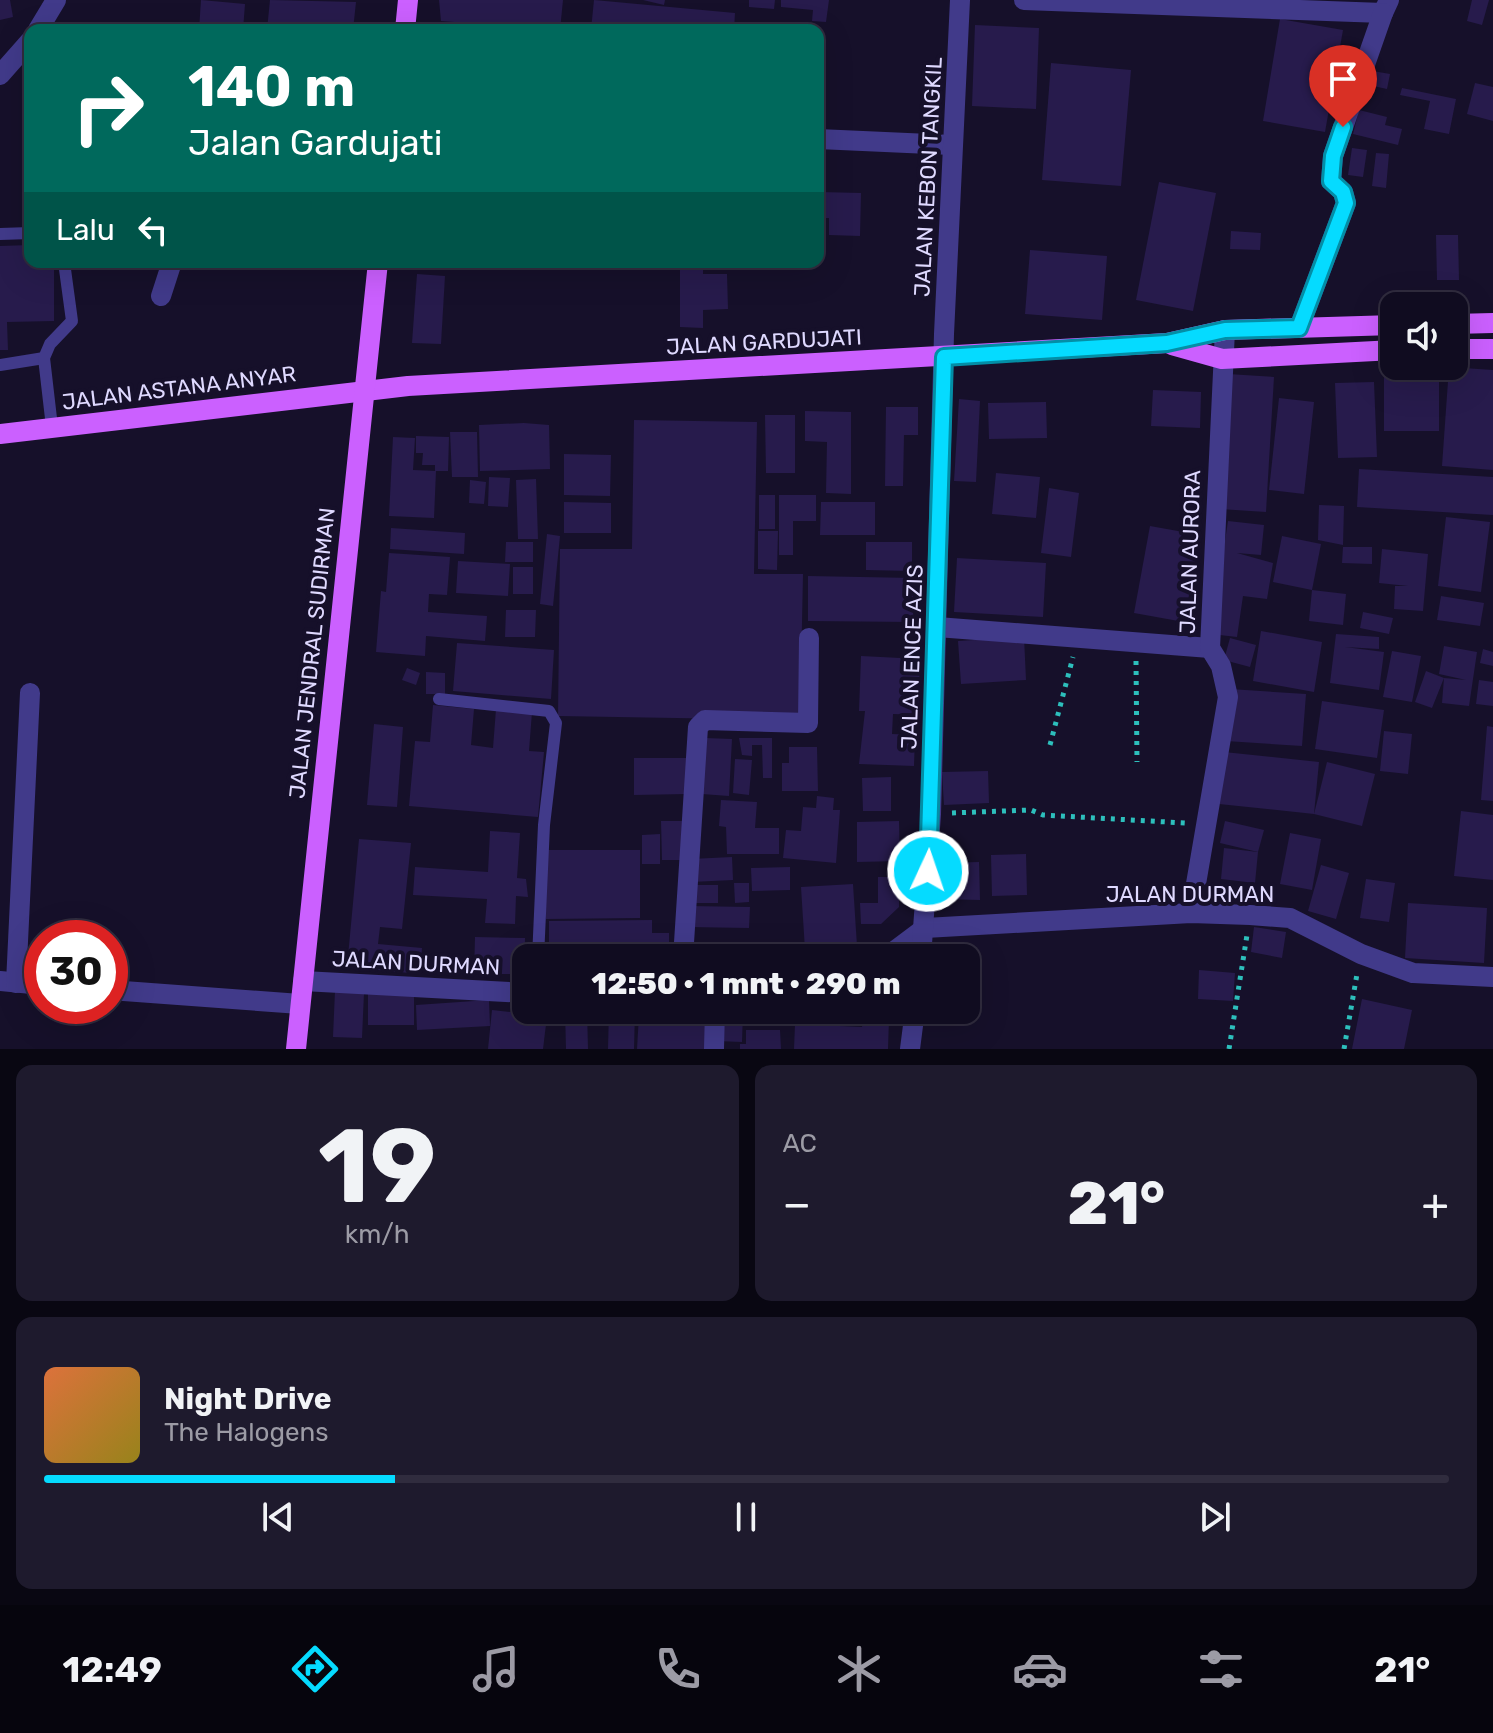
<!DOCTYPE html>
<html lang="id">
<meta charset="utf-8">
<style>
:root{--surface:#100c20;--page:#1e1a2d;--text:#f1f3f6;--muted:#9c9ba5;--line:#302c3e;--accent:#05dbff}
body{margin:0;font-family:Rubik,sans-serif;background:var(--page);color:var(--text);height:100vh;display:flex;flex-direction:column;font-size:30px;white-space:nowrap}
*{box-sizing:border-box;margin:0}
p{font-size:26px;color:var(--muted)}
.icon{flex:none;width:44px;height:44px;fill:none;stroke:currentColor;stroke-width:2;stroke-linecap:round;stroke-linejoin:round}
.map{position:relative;height:1049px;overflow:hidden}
.details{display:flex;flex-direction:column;gap:16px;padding:16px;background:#090712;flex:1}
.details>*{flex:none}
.guide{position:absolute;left:24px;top:24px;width:800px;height:244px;border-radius:16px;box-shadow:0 8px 32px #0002,0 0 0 2px var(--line);background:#00695c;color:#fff;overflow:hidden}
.controls{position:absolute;left:1380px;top:292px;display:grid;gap:16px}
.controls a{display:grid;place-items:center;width:88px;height:88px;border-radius:16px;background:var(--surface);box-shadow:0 8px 32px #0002,0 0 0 2px var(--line);font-size:40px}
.speed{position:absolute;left:24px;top:920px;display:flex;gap:16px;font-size:40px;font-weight:700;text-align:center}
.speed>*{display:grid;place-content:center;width:104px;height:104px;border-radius:50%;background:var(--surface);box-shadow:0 8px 32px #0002,0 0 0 2px var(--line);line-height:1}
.speed .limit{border:12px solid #d22;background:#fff;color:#111}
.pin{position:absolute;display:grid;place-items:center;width:68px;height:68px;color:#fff;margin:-82px -34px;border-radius:50% 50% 50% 0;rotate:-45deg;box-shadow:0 0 8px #0007}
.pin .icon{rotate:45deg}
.me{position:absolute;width:88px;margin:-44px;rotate:3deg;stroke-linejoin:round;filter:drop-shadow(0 0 6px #0008)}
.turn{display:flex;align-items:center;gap:28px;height:168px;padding:0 32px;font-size:36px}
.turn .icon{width:104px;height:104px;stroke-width:2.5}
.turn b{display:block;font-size:56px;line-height:68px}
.then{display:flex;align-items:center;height:76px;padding:0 32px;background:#0003;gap:16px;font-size:30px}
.big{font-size:60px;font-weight:800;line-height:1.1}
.details .tile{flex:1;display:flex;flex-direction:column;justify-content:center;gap:12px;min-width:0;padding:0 28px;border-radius:16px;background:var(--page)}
.details .dial{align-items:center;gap:0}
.dial b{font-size:104px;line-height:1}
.song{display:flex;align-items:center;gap:24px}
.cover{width:96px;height:96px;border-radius:12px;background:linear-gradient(135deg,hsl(20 70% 55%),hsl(50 70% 35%))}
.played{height:8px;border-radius:4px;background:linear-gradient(90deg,var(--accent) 25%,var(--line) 25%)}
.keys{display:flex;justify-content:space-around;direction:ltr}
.heat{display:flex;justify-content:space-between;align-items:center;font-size:44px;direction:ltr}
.details .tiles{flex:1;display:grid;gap:16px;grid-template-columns:1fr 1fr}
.tile:last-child{grid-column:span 2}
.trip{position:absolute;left:512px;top:944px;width:468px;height:80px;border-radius:16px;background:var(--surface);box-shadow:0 8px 32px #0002,0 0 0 2px var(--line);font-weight:800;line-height:80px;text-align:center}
.tabs{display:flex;height:128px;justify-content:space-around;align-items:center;background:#06050d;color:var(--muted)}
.tabs .icon{width:56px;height:56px}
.tabs .active{color:var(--accent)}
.tabs b{font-size:36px;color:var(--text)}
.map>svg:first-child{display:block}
</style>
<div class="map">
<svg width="1493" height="1049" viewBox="0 0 1493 1049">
<rect width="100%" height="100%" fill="#16102a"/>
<!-- building -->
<g fill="#271b4c">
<path d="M0,0H10L13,17L0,20Z"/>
<path d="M201,0L245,4L243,30H199Z"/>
<path d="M270,0L356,2L353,30H267Z"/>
<path d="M439,0H563L560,30L441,21Z"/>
<path d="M594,0L735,13L734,30H591Z"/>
<path d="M643,0H665L664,5Z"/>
<path d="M749,0H775L774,9L749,7Z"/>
<path d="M781,0H829L826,22L812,21L813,10L781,7Z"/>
<path d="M1472,0H1489L1482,25L1467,21Z"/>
<path d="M1280,19L1343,30L1325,132L1263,121Z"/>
<path d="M975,25L1039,28L1036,109L972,106Z"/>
<path d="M1051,63L1131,70L1121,186L1042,180Z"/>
<path d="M1367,70L1390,74L1387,89L1364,84Z"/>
<path d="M1475,83L1493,87V121L1467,114Z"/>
<path d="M1402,88L1456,99L1449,134L1424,129L1430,101L1400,95Z"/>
<path d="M1359,110L1387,117L1385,125L1402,129L1398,145L1353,134Z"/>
<path d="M1352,148L1367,150L1363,177L1348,175Z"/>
<path d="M1376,153L1389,154L1386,188L1372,186Z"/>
<path d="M1159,182L1216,193L1193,311L1136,300Z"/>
<path d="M820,192L861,193L860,236L829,235V218H819Z"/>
<path d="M1231,231L1261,233L1260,250L1230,249Z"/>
<path d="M1436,235H1458L1459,280H1437Z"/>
<path d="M30,245V262H54V321L7,322L8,350H0V246Z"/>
<path d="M1030,250L1107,256L1102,320L1025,314Z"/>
<path d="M680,262H703V274H727L728,309L703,310V328L680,327Z"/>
<path d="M417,274L445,276L441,344L412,343Z"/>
<path d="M1449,367L1493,370V470L1442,466Z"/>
<path d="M1228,374L1274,377L1266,512L1220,509Z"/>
<path d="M1384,375L1439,376V431H1384Z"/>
<path d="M1374,382L1377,457L1338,458L1335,383Z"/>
<path d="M1153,390L1201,392L1200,428L1151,426Z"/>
<path d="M1279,398L1314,402L1304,494L1269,490Z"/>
<path d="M959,399L980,401L976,482L954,481Z"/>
<path d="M1046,402L1047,438L989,439L988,403Z"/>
<path d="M886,407H918V435H904L903,486H885Z"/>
<path d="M805,411L851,412V494L826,493L827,442L805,441Z"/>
<path d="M765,415H795V473H766Z"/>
<path d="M634,420L757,422L754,574H803L800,720L558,716L560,549H632Z"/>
<path d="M524,423L549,425L550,469L480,471L479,425Z"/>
<path d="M450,432H477L478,477H452Z"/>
<path d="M416,436L449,437L448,471H435V465H422L423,453H416Z"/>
<path d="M393,437L415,438L413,470L436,471L434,518L389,516Z"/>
<path d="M564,454L611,455L610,496L564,495Z"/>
<path d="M1359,469L1493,477V515L1357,507Z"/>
<path d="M996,473L1040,477L1036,518L992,514Z"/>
<path d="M489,477L510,478L508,507L488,506Z"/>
<path d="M536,479L538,539H518L516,480Z"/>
<path d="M470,480L486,482L484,504L469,503Z"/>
<path d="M1049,488L1079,493L1071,557L1041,553Z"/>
<rect x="759" y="495" width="16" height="34"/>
<path d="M779,495H816V521H793V555H779Z"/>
<path d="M564,502L611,503V533H564Z"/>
<path d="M821,502H875V535H820Z"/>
<path d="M1319,505L1344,506L1343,545L1318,540Z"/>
<path d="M1446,517L1490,522L1481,592L1438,586Z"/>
<path d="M1228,521L1264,525L1261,555L1237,553L1273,563L1267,599L1243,596L1237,637L1211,634Z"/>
<path d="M1150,526L1200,535L1184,622L1134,613Z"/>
<path d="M391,528L465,533L464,554L390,549Z"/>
<path d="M758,531H778L777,570L758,569Z"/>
<path d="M547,534L560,536L553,606L540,604Z"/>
<path d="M1282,536L1321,544L1312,590L1273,582Z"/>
<path d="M506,542H533V562H505Z"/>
<path d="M866,542H912V571L866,570Z"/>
<path d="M1343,547H1372V564L1342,563Z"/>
<path d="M1382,549L1428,554L1423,611L1394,609L1395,586H1408L1379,583Z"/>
<path d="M389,553L450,557L447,595L429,594L428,612L487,616L485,641L426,636L425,656L376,652L381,591L386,592Z"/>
<path d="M957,558L1046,563L1043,617L954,612Z"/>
<path d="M458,561L510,564L508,596L456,593Z"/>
<rect x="513" y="567" width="20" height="27"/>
<path d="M808,576L914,578L913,622L808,621Z"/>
<path d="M1312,590L1346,594L1343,625L1309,621Z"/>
<path d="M1441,596L1484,603L1480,626L1437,620Z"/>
<path d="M506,610H536L535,637H505Z"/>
<path d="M1363,612L1393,618L1389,634L1360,628Z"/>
<path d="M1261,631L1322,642L1314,692L1253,681Z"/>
<path d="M1336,634L1379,637V649L1345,647L1384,652L1379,690L1330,683Z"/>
<path d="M1024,637L1026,680L961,684L958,641Z"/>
<path d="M1230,638L1256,645L1250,667L1224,660Z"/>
<path d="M457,643L554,650L551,699L453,691Z"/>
<path d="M1444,646L1477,652L1469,706L1442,703L1444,678L1432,708L1415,702L1426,671L1444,678L1466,680L1439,674Z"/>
<path d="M1483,649L1493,652V666L1480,663Z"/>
<path d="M1392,651L1421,656L1412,702L1383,697Z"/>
<path d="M861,656L920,659L918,715L893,714L892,734L915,735L914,766L859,764L865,711H859Z"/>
<path d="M407,668L420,673L416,685L402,680Z"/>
<path d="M426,672L445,673V694H426Z"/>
<path d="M1479,680L1493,682V706L1476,704Z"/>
<path d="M1230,689L1306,694L1302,746L1226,741Z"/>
<path d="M1322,701L1384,710L1377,758L1315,749Z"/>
<path d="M433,705L474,709L471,745L493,748L496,709L532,712L529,751L544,752L538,817L409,806L415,741L430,742Z"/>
<path d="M374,724L403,727L397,807L367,805Z"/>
<path d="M1487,726L1493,727V801L1481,800Z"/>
<path d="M1384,731L1412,734L1408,774L1380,771Z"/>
<path d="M705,738L732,739L729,796L702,794Z"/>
<path d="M739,738H772V778H763L762,745H752V756L742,755Z"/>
<path d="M789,747H817L818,791H782V763H789Z"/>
<path d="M1224,752L1319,762L1314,814L1219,804Z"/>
<path d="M634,758H687V794L634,795Z"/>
<path d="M735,759L752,760L749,795L733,793Z"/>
<path d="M1327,762L1375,774L1362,826L1314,814Z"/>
<path d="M988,771L989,803L944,805L942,772Z"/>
<path d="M891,777V811H863L862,778Z"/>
<path d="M817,796L834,798L833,810H840L836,863L783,858L786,830L801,831L803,807L816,808Z"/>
<path d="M721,800L757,802L755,828H779V854H727L726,827L719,826Z"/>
<path d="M1461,811L1493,815V880L1454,876Z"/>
<path d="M661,821H683V860H662Z"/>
<path d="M899,821L900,861L857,862V822Z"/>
<path d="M1225,821L1264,830L1258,852L1220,843Z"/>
<path d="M490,831L520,833L517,878L526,879L528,897L516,896L515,924L485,923L487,899L413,895L415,867L488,872Z"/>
<path d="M1290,833L1321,839L1312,890L1280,884Z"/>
<path d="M660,834V864H642V835Z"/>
<path d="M359,839L411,843L402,929L380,927L378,944L422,948L420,974L347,967Z"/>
<path d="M1224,848L1258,852L1255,883L1221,879Z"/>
<path d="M546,850H640V918L546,919Z"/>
<path d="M1026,854L1027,895L992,896L991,855Z"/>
<path d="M732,857L733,880L691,882V859Z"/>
<path d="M979,862L980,900L940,899L939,863Z"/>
<path d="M1321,865L1349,873L1336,919L1308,911Z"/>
<path d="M790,867V890L752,891L751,868Z"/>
<path d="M878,877H899V907L881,924H861L860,903H878Z"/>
<path d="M1366,879L1395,883L1389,922L1360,918Z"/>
<path d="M734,883H749V902L735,903Z"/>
<path d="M853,884L857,946L805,950L801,887Z"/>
<rect x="690" y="885" width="28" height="18"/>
<path d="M1408,903L1487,908L1484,963L1405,958Z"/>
<path d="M688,906L750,907L749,928L688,927Z"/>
<path d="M652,920V933H669V955L549,958V921Z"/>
<path d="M1254,927L1286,932L1282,958L1251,952Z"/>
<path d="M475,937L525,938L524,974H474Z"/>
<path d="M716,953H733L732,958H716Z"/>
<rect x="755" y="955" width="28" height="3"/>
<path d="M1199,970L1235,973L1233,1001L1198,999Z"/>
<path d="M335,991L364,993L362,1038L333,1037Z"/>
<rect x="368" y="994" width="46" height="31"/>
<path d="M1362,999L1412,1010L1404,1049H1352Z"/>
<path d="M489,1000L490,1026L417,1030L416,1005Z"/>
<path d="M492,1010L547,1016L543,1049H488Z"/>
<path d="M565,1010H587L588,1049H566Z"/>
<path d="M609,1010H635L634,1049H608Z"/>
<path d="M717,1010L743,1012L742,1042L716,1041Z"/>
<path d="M639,1015L714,1019L712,1049H637Z"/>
<path d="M863,1018L889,1019L888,1049H794L795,1024L862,1027Z"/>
<path d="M746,1030H780L781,1049H740V1044H746Z"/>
</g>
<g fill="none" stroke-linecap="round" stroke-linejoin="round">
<!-- path -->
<g stroke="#2dbfbc" stroke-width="5" stroke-dasharray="4 6" stroke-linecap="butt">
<path d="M1136,661L1137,762"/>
<path d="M1050,745L1073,657"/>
<path d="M952,813L1031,810L1043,815L1185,823"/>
<path d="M1229,1049L1247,935"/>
<path d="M1344,1049L1357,974"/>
</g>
<!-- lane -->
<g stroke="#413a8a" stroke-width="12">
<path d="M0,234L30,233"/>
<path d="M0,365L44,358"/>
<path d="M52,427L44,358L50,344L72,321L64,262"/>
<path d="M439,699L549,711L556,723L544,825L538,958"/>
</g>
<!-- street -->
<g stroke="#413a8a" stroke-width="20">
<path d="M1024,0L1383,13L1389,0"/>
<path d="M38,30L56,0"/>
<path d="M0,75L30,41"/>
<path d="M818,139L952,145"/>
<path d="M161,296L172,262"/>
<path d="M1299,328L1346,203L1343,192L1331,181L1333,156L1383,13"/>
<path d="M937,627L1210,648"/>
<path d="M1191,913L1228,697L1221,666L1210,648L1225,330"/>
<path d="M683,958L698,727L705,720L808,723L809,638"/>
<path d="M885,958L925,928L1191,913L1250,915L1290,918L1361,954L1413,973L1493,977"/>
<path d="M921,958L931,814L944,334L960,0"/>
<path d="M0,981L42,985"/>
<path d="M303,981L526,993"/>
<path d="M16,983L30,693"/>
<path d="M110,990L300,1004"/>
<path d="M714,1049L715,1010"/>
<path d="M910,1049L915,1010"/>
</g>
<!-- primary -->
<g stroke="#cb60ff" stroke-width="20">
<path d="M405,30L408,0"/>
<path d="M1454,324L1493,323"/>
<path d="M1172,345L1222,359L1394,350"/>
<path d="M1454,349H1493"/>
<path d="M0,434L408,386L1167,343L1225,330L1394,325"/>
<path d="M296,1049L378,262"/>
</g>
</g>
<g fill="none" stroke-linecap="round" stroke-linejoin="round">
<defs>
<path id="route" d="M928,871L944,357L1167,343L1225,330L1299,328L1346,203L1343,192L1331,181L1333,156L1343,127"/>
</defs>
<!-- route casing -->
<use href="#route" stroke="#038ea6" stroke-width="20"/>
<!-- route -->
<use href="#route" stroke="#05dbff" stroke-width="14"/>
</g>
<g text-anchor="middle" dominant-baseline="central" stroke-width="8" stroke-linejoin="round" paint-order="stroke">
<!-- street labels -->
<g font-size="22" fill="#dfd9ff" stroke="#16102a">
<text transform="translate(928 177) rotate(-87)">JALAN KEBON TANGKIL</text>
<text transform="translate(764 342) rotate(-3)">JALAN GARDUJATI</text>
<text transform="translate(179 388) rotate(-7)">JALAN ASTANA ANYAR</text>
<text transform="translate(1190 552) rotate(-88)">JALAN AURORA</text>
<text transform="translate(312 653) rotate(-84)">JALAN JENDRAL SUDIRMAN</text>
<text transform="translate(912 657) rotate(-88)">JALAN ENCE AZIS</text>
<text x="1190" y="894">JALAN DURMAN</text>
<text transform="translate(416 963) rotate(3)">JALAN DURMAN</text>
</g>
</g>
</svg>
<div class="controls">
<a><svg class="icon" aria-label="sound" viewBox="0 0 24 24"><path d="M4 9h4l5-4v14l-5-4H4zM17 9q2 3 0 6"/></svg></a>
</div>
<div class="speed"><div class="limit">30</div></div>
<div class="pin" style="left:1343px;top:127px;background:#d93025"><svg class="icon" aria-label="arrive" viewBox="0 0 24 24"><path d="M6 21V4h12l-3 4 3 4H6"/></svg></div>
<svg class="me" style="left:928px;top:871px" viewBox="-20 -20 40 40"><circle r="17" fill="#05dbff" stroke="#fff" stroke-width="3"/><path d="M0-11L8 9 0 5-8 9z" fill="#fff"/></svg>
<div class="trip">12:50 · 1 mnt · 290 m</div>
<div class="guide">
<div class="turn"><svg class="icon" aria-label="right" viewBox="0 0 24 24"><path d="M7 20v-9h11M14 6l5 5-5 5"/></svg><div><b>140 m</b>Jalan Gardujati</div></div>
<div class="then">Lalu<svg class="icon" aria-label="left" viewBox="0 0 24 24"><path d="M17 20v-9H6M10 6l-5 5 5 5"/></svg></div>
</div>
</div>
<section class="details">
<div class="tiles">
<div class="tile dial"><b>19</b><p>km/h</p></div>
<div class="tile"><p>AC</p>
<div class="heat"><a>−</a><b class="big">21°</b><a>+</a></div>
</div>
<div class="tile">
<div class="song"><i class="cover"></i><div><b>Night Drive</b><p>The Halogens</p></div></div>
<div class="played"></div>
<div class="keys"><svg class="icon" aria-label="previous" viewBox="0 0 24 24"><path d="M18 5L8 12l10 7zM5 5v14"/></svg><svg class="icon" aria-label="pause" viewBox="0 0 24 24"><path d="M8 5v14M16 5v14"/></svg><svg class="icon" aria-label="next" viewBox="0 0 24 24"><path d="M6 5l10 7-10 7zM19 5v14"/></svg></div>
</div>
</div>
</section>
<nav class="tabs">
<b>12:49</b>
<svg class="icon active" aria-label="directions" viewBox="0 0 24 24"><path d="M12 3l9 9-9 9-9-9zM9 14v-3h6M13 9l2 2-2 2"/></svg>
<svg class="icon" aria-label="music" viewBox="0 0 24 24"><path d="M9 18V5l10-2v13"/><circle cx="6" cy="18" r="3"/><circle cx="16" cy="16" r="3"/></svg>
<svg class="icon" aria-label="phone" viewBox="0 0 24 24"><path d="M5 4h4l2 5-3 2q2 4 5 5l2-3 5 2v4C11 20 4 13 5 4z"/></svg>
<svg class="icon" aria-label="climate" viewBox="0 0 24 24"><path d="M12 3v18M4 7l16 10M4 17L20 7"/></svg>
<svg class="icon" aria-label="car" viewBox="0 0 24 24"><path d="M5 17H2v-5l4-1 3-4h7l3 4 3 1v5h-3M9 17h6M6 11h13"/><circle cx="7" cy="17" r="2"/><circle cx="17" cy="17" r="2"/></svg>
<svg class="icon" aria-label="filters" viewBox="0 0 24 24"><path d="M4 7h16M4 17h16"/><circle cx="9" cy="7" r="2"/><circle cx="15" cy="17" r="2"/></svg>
<b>21°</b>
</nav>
